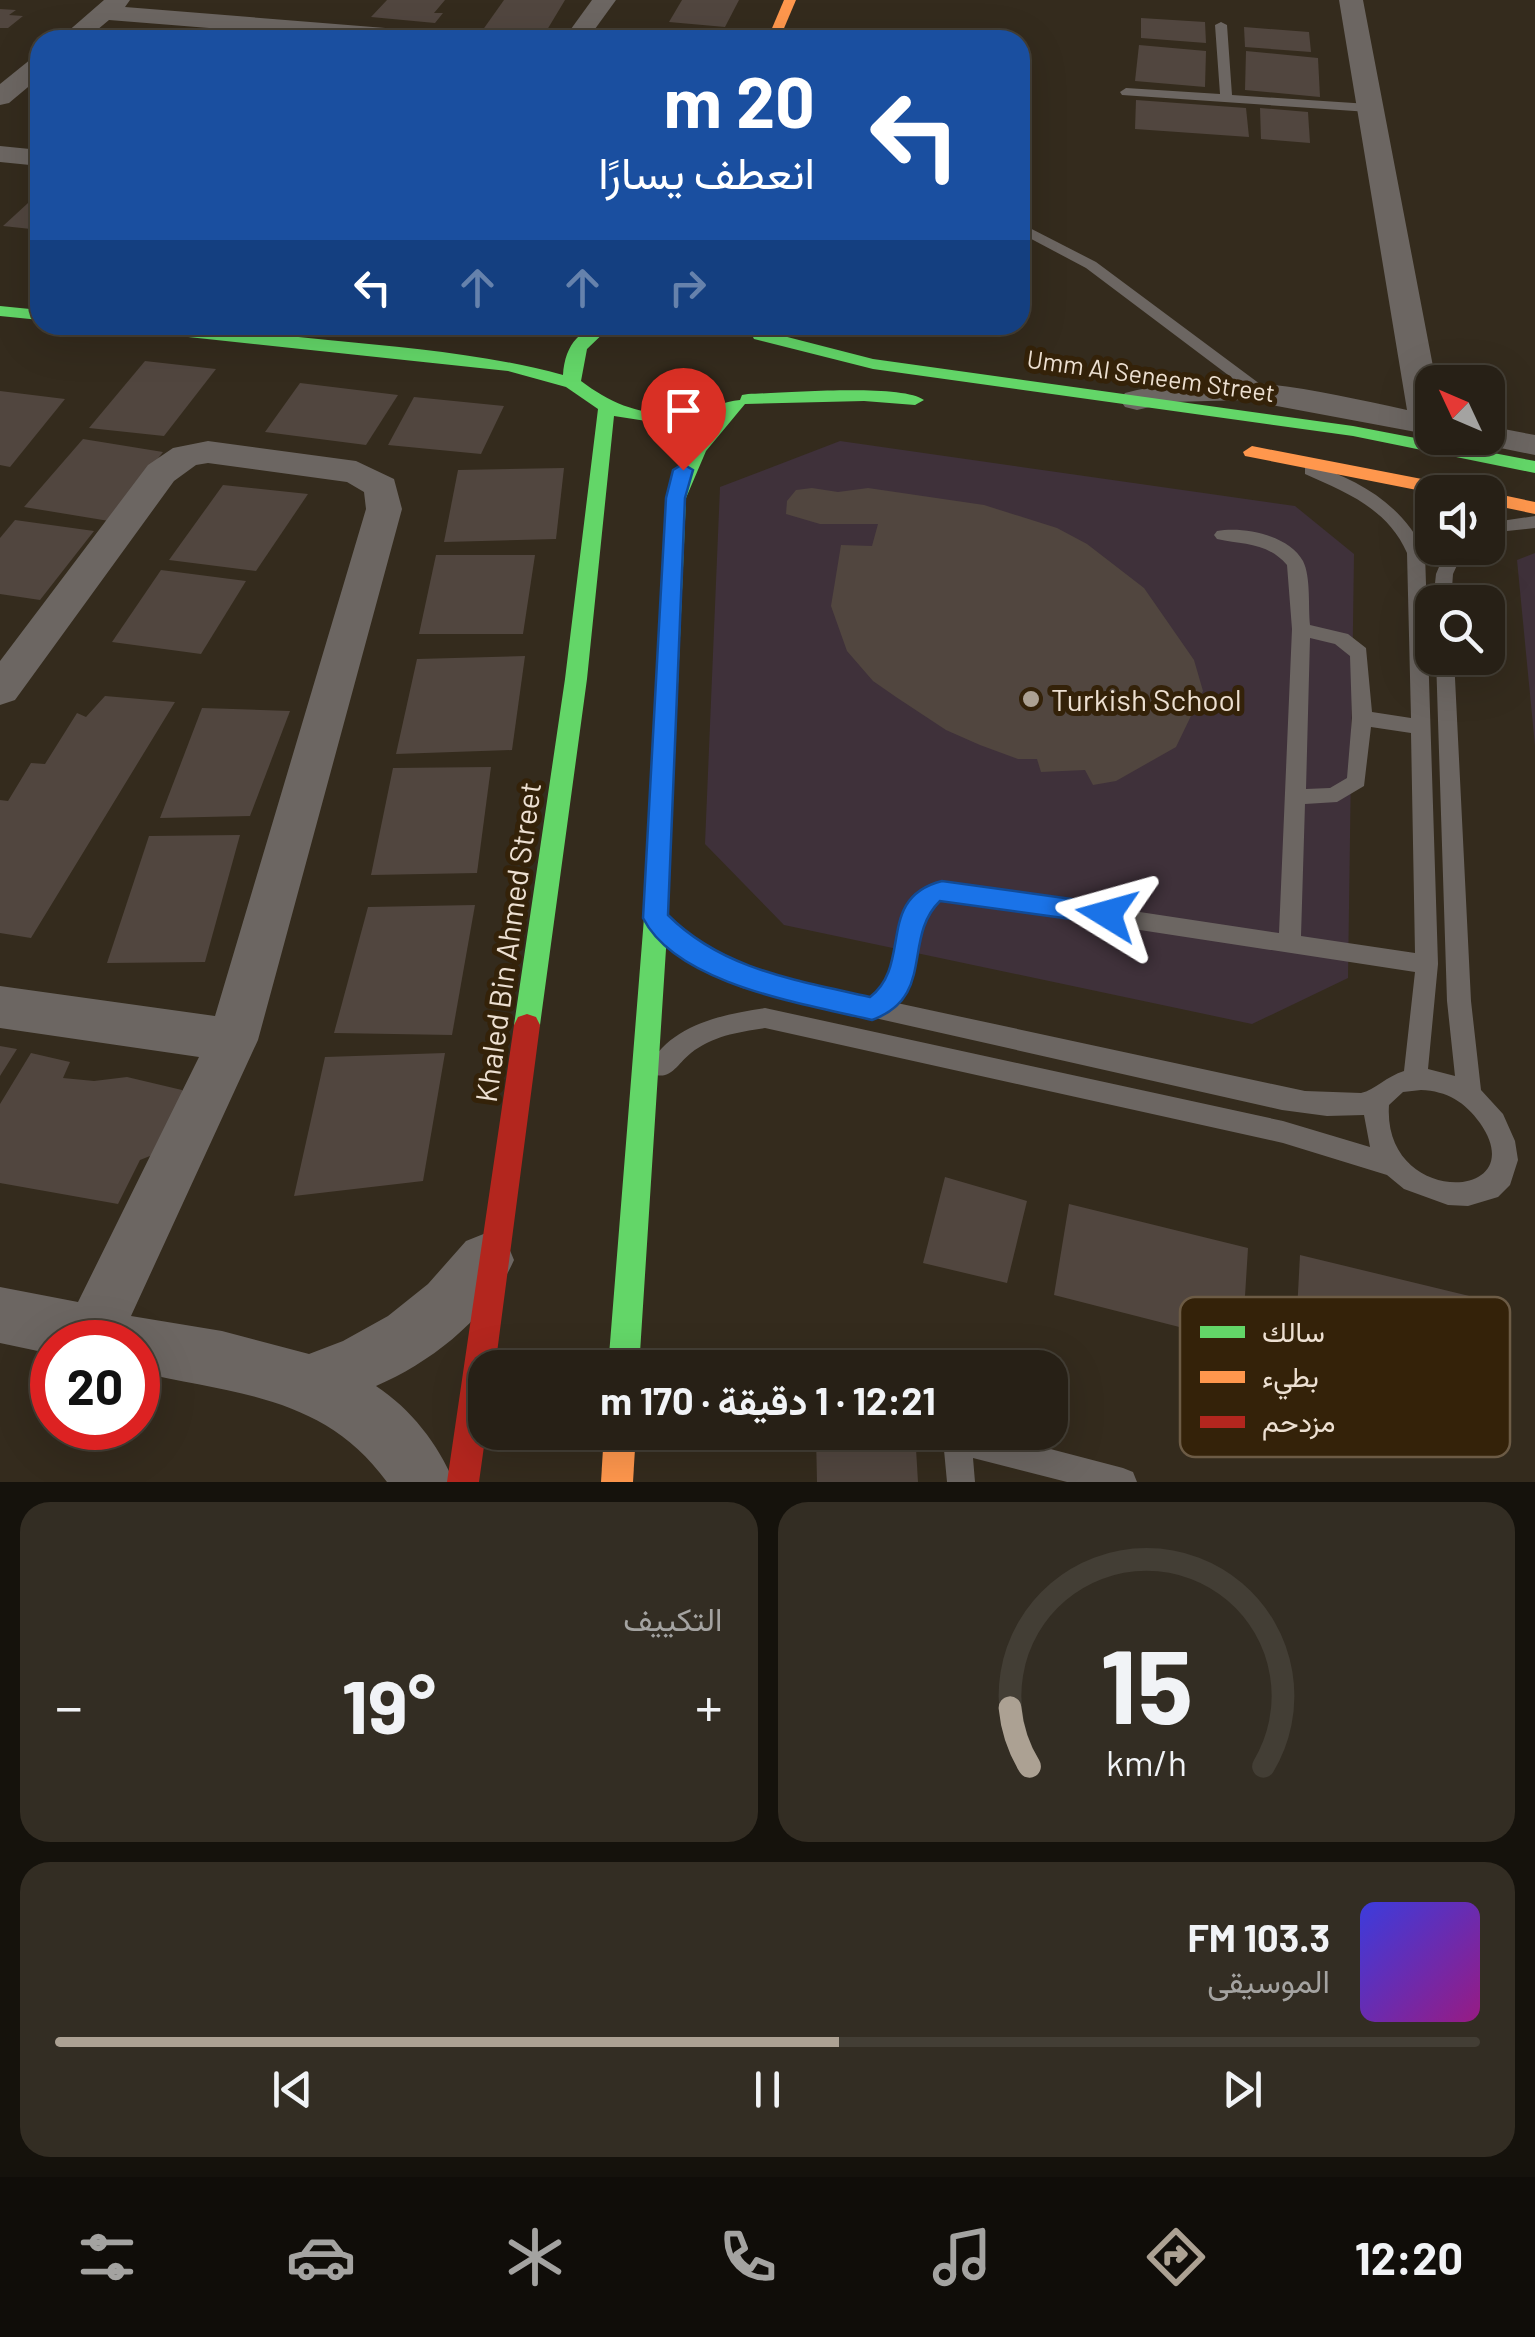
<!DOCTYPE html>
<html lang="ar">
<meta charset="utf-8">
<style>
:root{--surface:#272016;--page:#332d23;--text:#f1f3f6;--muted:#a4a3a1;--line:#433e35;--accent:#aca193}
body{margin:0;font-family:Barlow,Vazirmatn,sans-serif;background:var(--page);color:var(--text);direction:rtl;height:100vh;display:flex;flex-direction:column;font-size:38px;white-space:nowrap}
*{box-sizing:border-box;margin:0}
p{font-size:32px;color:var(--muted)}
.icon{flex:none;width:55px;height:55px;fill:none;stroke:currentColor;stroke-width:2;stroke-linecap:round;stroke-linejoin:round}
.map{position:relative;height:1482px;overflow:hidden;direction:ltr}
.details{display:flex;flex-direction:column;gap:20px;padding:20px;background:#15120c;flex:1}
.details>*{flex:none}
.hud{position:absolute;left:30px;top:30px;width:1000px;height:305px;border-radius:30px;box-shadow:0 10px 40px #0002,0 0 0 2px var(--line);direction:rtl;background:#1a4fa0;color:#fff;overflow:hidden}
.needle{width:65px;rotate:314deg}
.fabs{position:absolute;left:1415px;top:365px;display:grid;gap:20px}
.fabs a{display:grid;place-items:center;width:90px;height:90px;border-radius:20px;background:var(--surface);box-shadow:0 10px 40px #0002,0 0 0 2px var(--line);font-size:50px}
.speed{position:absolute;left:30px;top:1320px;display:flex;gap:20px;font-size:50px;font-weight:700;text-align:center}
.speed>*{display:grid;place-content:center;width:130px;height:130px;border-radius:50%;background:var(--surface);box-shadow:0 10px 40px #0002,0 0 0 2px var(--line);line-height:1}
.speed .limit{border:15px solid #d22;background:#fff;color:#111}
.pin{position:absolute;display:grid;place-items:center;width:85px;height:85px;color:#fff;margin:-102px -42px;border-radius:50% 50% 50% 0;rotate:-45deg;box-shadow:0 0 10px #0007}
.pin .icon{rotate:45deg}
.me{position:absolute;width:110px;margin:-55px;rotate:278deg;stroke-linejoin:round;filter:drop-shadow(0 0 8px #0008)}
.turn{display:flex;align-items:center;gap:35px;height:210px;padding:0 50px;font-size:45px}
.turn .icon{width:130px;height:130px;stroke-width:2.5}
.turn b{display:block;font-size:70px;line-height:85px}
.lanes{display:flex;align-items:center;height:95px;padding:0 50px;background:#0003;justify-content:center;gap:50px;direction:ltr}
.lanes .off{opacity:.35}
.big{font-size:75px;font-weight:700;line-height:1.1}
.details .card{flex:1;display:flex;flex-direction:column;justify-content:center;gap:15px;min-width:0;padding:0 35px;border-radius:30px;background:var(--page)}
.details .dial{align-items:center;gap:0}
.dial svg{height:260px;overflow:visible;fill:none;stroke:var(--line);stroke-width:7;stroke-linecap:round;text-anchor:middle}
.dial text{fill:var(--text);stroke:none}
.song{display:flex;align-items:center;gap:30px}
.cover{width:120px;height:120px;border-radius:15px;background:linear-gradient(135deg,hsl(240 70% 55%),hsl(310 70% 35%))}
.played{height:10px;border-radius:5px;background:linear-gradient(90deg,var(--accent) 55%,var(--line) 55%)}
.keys{display:flex;justify-content:space-around;direction:ltr}
.heat{display:flex;justify-content:space-between;align-items:center;font-size:55px;direction:ltr}
.details .tiles{flex:1;display:grid;gap:20px;grid-template-columns:1fr 1fr}
.card:last-child{grid-column:span 2}
.trip{position:absolute;left:468px;top:1350px;width:600px;height:100px;border-radius:30px;background:var(--surface);box-shadow:0 10px 40px #0002,0 0 0 2px var(--line);font-weight:700;line-height:100px;text-align:center;direction:rtl}
.dock{display:flex;height:160px;justify-content:space-around;align-items:center;background:#100d09;color:var(--muted)}
.dock .icon{width:70px;height:70px}
.dock .selected{color:var(--accent)}
.dock b{font-size:45px;color:var(--text)}
.map>svg:first-child{display:block}
</style>
<div class="map">
<svg width="1535" height="1482" viewBox="0 0 1535 1482">
<rect width="100%" height="100%" fill="#342b1d"/>
<!-- education -->
<g fill="#3f313a">
<path d="M840,441L1295,506L1354,554L1348,978L1252,1024L784,925L705,844L720,487Z"/>
<path d="M1535,553V746L1517,560Z"/>
</g>
<!-- building -->
<g fill="#51463f">
<path d="M387,0H445L434,13H443L435,23L371,17Z"/>
<path d="M504,0H565L544,35L482,31Z"/>
<path d="M682,0H739L725,27L669,22Z"/>
<path d="M0,9L16,10L9,15L23,16L8,28H0Z"/>
<path d="M1141,18L1205,22L1206,43L1141,38Z"/>
<path d="M1244,27L1309,32L1311,52L1245,47Z"/>
<path d="M1139,45L1206,51L1205,87L1135,81Z"/>
<path d="M1246,51L1318,58L1320,97L1245,90Z"/>
<path d="M1136,100L1246,108L1249,137L1135,129Z"/>
<path d="M1260,108L1308,112L1310,143L1261,139Z"/>
<path d="M40,192V230L3,226Z"/>
<path d="M145,361L216,369L164,436L89,428Z"/>
<path d="M300,383L398,395L366,445L265,432Z"/>
<path d="M0,391L65,399L10,467L0,465Z"/>
<path d="M414,397L504,406L481,454L388,445Z"/>
<path d="M83,439L163,452L109,521L24,507Z"/>
<path d="M564,468L556,539L444,542L458,470Z"/>
<path d="M223,485L308,494L256,571L169,560Z"/>
<path d="M812,488L838,492L868,488L984,505L1057,528L1087,544L1144,588L1194,660L1203,691L1176,747L1116,781L1093,785L1085,770L1041,772L1037,759H1018L980,745L946,730L896,697L873,681L847,651L831,606L841,545L872,546L878,524H820L786,514L787,501L796,490Z"/>
<path d="M15,520L94,531L40,600L0,594V538Z"/>
<path d="M436,555H535L523,634H419Z"/>
<path d="M161,570L246,581L201,654L112,642Z"/>
<path d="M525,656L512,750L396,754L417,659Z"/>
<path d="M105,696L175,702L31,938L0,933V800L8,801L31,763L45,764L77,713L86,717Z"/>
<path d="M202,708L290,711L250,816L160,818Z"/>
<path d="M491,767L477,873L371,875L393,768Z"/>
<path d="M240,835L205,962L107,963L149,836Z"/>
<path d="M475,905L452,1035L334,1033L368,907Z"/>
<path d="M0,1046L17,1049L0,1076Z"/>
<path d="M31,1053L70,1062L63,1078L94,1081L127,1077L182,1090L194,1107L170,1148L140,1160L118,1204L0,1183V1104Z"/>
<path d="M445,1053L423,1181L294,1196L325,1057Z"/>
<path d="M945,1177L1027,1201L1007,1283L923,1263Z"/>
<path d="M1069,1204L1248,1248L1242,1343L1054,1295Z"/>
<path d="M1300,1255L1490,1301L1494,1400L1295,1350Z"/>
<path d="M915,1432L918,1482H817L816,1435Z"/>
</g>
<g fill="none" stroke-linecap="round" stroke-linejoin="round">
<!-- lane -->
<g fill="#6c6662" fill-rule="evenodd">
<path d="M1221,22L1227,25L1232,95L1369,104L1375,108L1369,112L1122,95L1120,92L1126,88L1220,94L1215,25Z"/>
<path d="M1020,223L1096,262L1268,390V396H1256L1086,268L1020,233Z"/>
<path d="M1311,465C1359,479 1404,506 1425,553L1438,964L1428,1069L1455,1076L1447,1001L1436,658H1454L1471,1001L1481,1090L1503,1114L1515,1141L1518,1160L1510,1185L1498,1197L1468,1206L1448,1205L1404,1189L1387,1175L1283,1143L765,1028C738,1032 712,1036 691,1053C678,1063 671,1081 653,1074L649,1067C669,1025 724,1014 765,1008L1283,1121L1370,1147L1364,1115L1327,1116L1282,1110L742,988L700,968L658,935L655,929L658,923L666,920L716,954L746,969L870,997C914,963 879,903 942,882L1279,933L1292,629L1287,565C1267,542 1244,545 1217,539L1214,535L1217,531C1243,526 1289,535 1303,561C1311,577 1308,607 1310,625L1348,634L1366,648L1372,712L1411,718L1407,553C1388,509 1346,492 1305,474V466ZM1310,638L1335,644L1350,656L1352,718L1347,778L1330,788L1306,789ZM1371,727L1411,733L1415,953L1301,936L1305,804L1337,802L1364,786ZM944,900L1415,972L1404,1071C1387,1076 1375,1090 1361,1093L1305,1091L897,1003C905,991 912,979 915,965C922,940 917,913 944,900ZM1421,1090C1447,1091 1465,1102 1480,1123C1535,1202 1382,1208 1389,1105L1403,1092Z"/>
<path d="M1535,516V528L1488,533V523Z"/>
<path d="M1447,548H1465L1453,574L1451,602H1433L1436,574Z"/>
<path d="M914,1432H986L1123,1468L1133,1472L1137,1482H1067L973,1458L975,1482H947L944,1450L918,1442Z"/>
</g>
<!-- street -->
<g fill="#6c6662" fill-rule="evenodd">
<path d="M104,0H130L125,7L448,33L460,40H358L109,20L85,40H58Z"/>
<path d="M592,0H616L587,40H563Z"/>
<path d="M1339,0H1363L1436,382H1432V435L1245,400L1171,402L1137,410L1125,407L1120,400L1125,393C1225,368 1309,389 1407,410Z"/>
<path d="M40,56V77L9,103L0,105V84L31,59Z"/>
<path d="M0,146L40,150V166L0,162Z"/>
<path d="M1488,426L1535,435V455L1476,443L1472,438H1488Z"/>
<path d="M208,441L356,461L394,479L402,509L258,1040L131,1316L222,1331L309,1354L343,1341L388,1316L428,1284L466,1241L486,1233L506,1241L514,1260C489,1317 432,1362 376,1386C411,1409 438,1444 454,1482H387C324,1395 234,1394 138,1372V1342H52V1354L0,1343V1287L78,1302L199,1057L0,1028V986L215,1016L366,509L364,492L347,482L208,463L196,465L174,481L15,700L0,705V661L148,465L173,448Z"/>
</g>
<!-- fast -->
<g fill="#63d668" fill-rule="evenodd">
<path d="M0,306L40,310V320L0,316Z"/>
<path d="M115,325C186,325 257,333 328,340C408,348 486,354 563,375C565,344 581,325 612,325L587,349L581,381C615,407 651,419 693,412C709,410 724,401 740,400L742,395L748,394C782,393 902,383 924,400L915,405L864,401L745,404L706,451L686,498L668,918L639,1368H608L644,918L666,498L688,450L712,419L672,425L614,416L587,679L540,1025L536,1033L527,1036L518,1033L514,1025L565,679L598,409L566,387L508,371L123,330Z"/>
<path d="M495,325H550C538,334 507,334 495,325Z"/>
<path d="M760,330L873,359L1353,426L1535,461V473L1353,436L873,369L754,339L752,335Z"/>
</g>
<!-- slow -->
<g fill="#ff974d" fill-rule="evenodd">
<path d="M784,0H796L779,40H767Z"/>
<path d="M1252,446L1458,486L1468,492L1432,493L1245,456L1243,452Z"/>
<path d="M1486,492H1488L1535,502V514L1488,504Z"/>
<path d="M604,1432H636L633,1482H601Z"/>
</g>
<!-- jam -->
<path fill="#b3261e" fill-rule="evenodd" d="M527,1014L536,1017L540,1025L495,1368H485L486,1432L479,1482H447L514,1025L518,1017Z"/>
</g>
<!-- route -->
<path fill="#1a73e8" stroke="#114b97" stroke-width="2.5" d="M683,464L693,470L685,498L668,915C723,970 797,980 870,997C913,964 875,898 942,881L1107,904L1116,907L1119,914L1116,921L1107,924L940,901C902,938 936,997 872,1020C806,1004 677,985 643,918L666,498L673,470Z"/>
<!-- markers -->
<circle fill="#aca193" stroke="#342209" stroke-width="4" cx="1031" cy="699" r="10"/>
<g text-anchor="middle" dominant-baseline="central" stroke-width="10" stroke-linejoin="round" paint-order="stroke">
<!-- far-street labels -->
<g font-size="25" fill="#ede0d2" stroke="#342209">
<text transform="translate(1151 375) rotate(8)">Umm Al Seneem Street</text>
</g>
<!-- poi labels -->
<g font-size="30" fill="#ede0d2" stroke="#342209" text-anchor="start">
<text x="1051" y="699">Turkish School</text>
</g>
<!-- street labels -->
<g font-size="30" fill="#ede0d2" stroke="#342209">
<text transform="translate(507 942) rotate(-82)">Khaled Bin Ahmed Street</text>
</g>
</g>
<!-- legend -->
<rect x="1180" y="1297" width="330" height="160" rx="15" fill="#342209" stroke="#6c5b45" stroke-width="2.5"/>
<rect x="1200" y="1326" width="45" height="12" fill="#63d668"/>
<rect x="1200" y="1371" width="45" height="12" fill="#ff974d"/>
<rect x="1200" y="1416" width="45" height="12" fill="#b3261e"/>
<g font-size="28" fill="#ede0d2">
<text x="1262" y="1342">سالك</text>
<text x="1262" y="1387">بطيء</text>
<text x="1262" y="1432">مزدحم</text>
</g>
</svg>
<div class="fabs">
<a><svg class="needle" viewBox="-14 -14 28 28"><path d="M0-13l5 13h-10z" fill="#e53935"/><path d="M0 13l5-13h-10z" fill="#a4a3a1"/></svg></a>
<a><svg class="icon" aria-label="sound" viewBox="0 0 24 24"><path d="M4 9h4l5-4v14l-5-4H4zM17 9q2 3 0 6"/></svg></a>
<a><svg class="icon" aria-label="search" viewBox="0 0 24 24"><circle cx="10" cy="10" r="6"/><path d="M15 15l6 6"/></svg></a>
</div>
<div class="speed"><div class="limit">20</div></div>
<div class="pin" style="left:683px;top:470px;background:#d93025"><svg class="icon" aria-label="arrive" viewBox="0 0 24 24"><path d="M6 21V4h12l-3 4 3 4H6"/></svg></div>
<svg class="me" style="left:1107px;top:914px" viewBox="-20 -20 40 40"><path d="M0-17L14 15 0 8-14 15z" fill="#1a73e8" stroke="#fff" stroke-width="4"/></svg>
<div class="trip">12:21 · 1 دقيقة · 170 m</div>
<div class="hud">
<div class="turn"><svg class="icon" aria-label="left" viewBox="0 0 24 24"><path d="M17 20v-9H6M10 6l-5 5 5 5"/></svg><div><b>20 m</b>انعطف يسارًا</div></div>
<div class="lanes"><svg class="icon" aria-label="left" viewBox="0 0 24 24"><path d="M17 20v-9H6M10 6l-5 5 5 5"/></svg><svg class="icon off" aria-label="ahead" viewBox="0 0 24 24"><path d="M12 20V5M6 11l6-6 6 6"/></svg><svg class="icon off" aria-label="ahead" viewBox="0 0 24 24"><path d="M12 20V5M6 11l6-6 6 6"/></svg><svg class="icon off" aria-label="right" viewBox="0 0 24 24"><path d="M7 20v-9h11M14 6l5 5-5 5"/></svg></div>
</div>
</div>
<section class="details">
<div class="tiles">
<div class="card dial"><svg viewBox="0 0 100 80">
<path d="M14 69A42 42 0 1 1 86 69"/>
<path d="M14 69A42 42 0 0 1 8 51" stroke="#aca193"/>
<text x="50" y="56" font-size="32" font-weight="700">15</text>
<text x="50" y="72" font-size="11">km/h</text>
</svg></div>
<div class="card"><p>التكييف</p>
<div class="heat"><a>−</a><b class="big">19°</b><a>+</a></div>
</div>
<div class="card">
<div class="song"><i class="cover"></i><div><b>103.3 FM</b><p>الموسيقى</p></div></div>
<div class="played"></div>
<div class="keys"><svg class="icon" aria-label="previous" viewBox="0 0 24 24"><path d="M18 5L8 12l10 7zM5 5v14"/></svg><svg class="icon" aria-label="pause" viewBox="0 0 24 24"><path d="M8 5v14M16 5v14"/></svg><svg class="icon" aria-label="next" viewBox="0 0 24 24"><path d="M6 5l10 7-10 7zM19 5v14"/></svg></div>
</div>
</div>
</section>
<nav class="dock">
<b>12:20</b>
<svg class="icon selected" aria-label="directions" viewBox="0 0 24 24"><path d="M12 3l9 9-9 9-9-9zM9 14v-3h6M13 9l2 2-2 2"/></svg>
<svg class="icon" aria-label="music" viewBox="0 0 24 24"><path d="M9 18V5l10-2v13"/><circle cx="6" cy="18" r="3"/><circle cx="16" cy="16" r="3"/></svg>
<svg class="icon" aria-label="phone" viewBox="0 0 24 24"><path d="M5 4h4l2 5-3 2q2 4 5 5l2-3 5 2v4C11 20 4 13 5 4z"/></svg>
<svg class="icon" aria-label="climate" viewBox="0 0 24 24"><path d="M12 3v18M4 7l16 10M4 17L20 7"/></svg>
<svg class="icon" aria-label="car" viewBox="0 0 24 24"><path d="M5 17H2v-5l4-1 3-4h7l3 4 3 1v5h-3M9 17h6M6 11h13"/><circle cx="7" cy="17" r="2"/><circle cx="17" cy="17" r="2"/></svg>
<svg class="icon" aria-label="filters" viewBox="0 0 24 24"><path d="M4 7h16M4 17h16"/><circle cx="9" cy="7" r="2"/><circle cx="15" cy="17" r="2"/></svg>
</nav>
